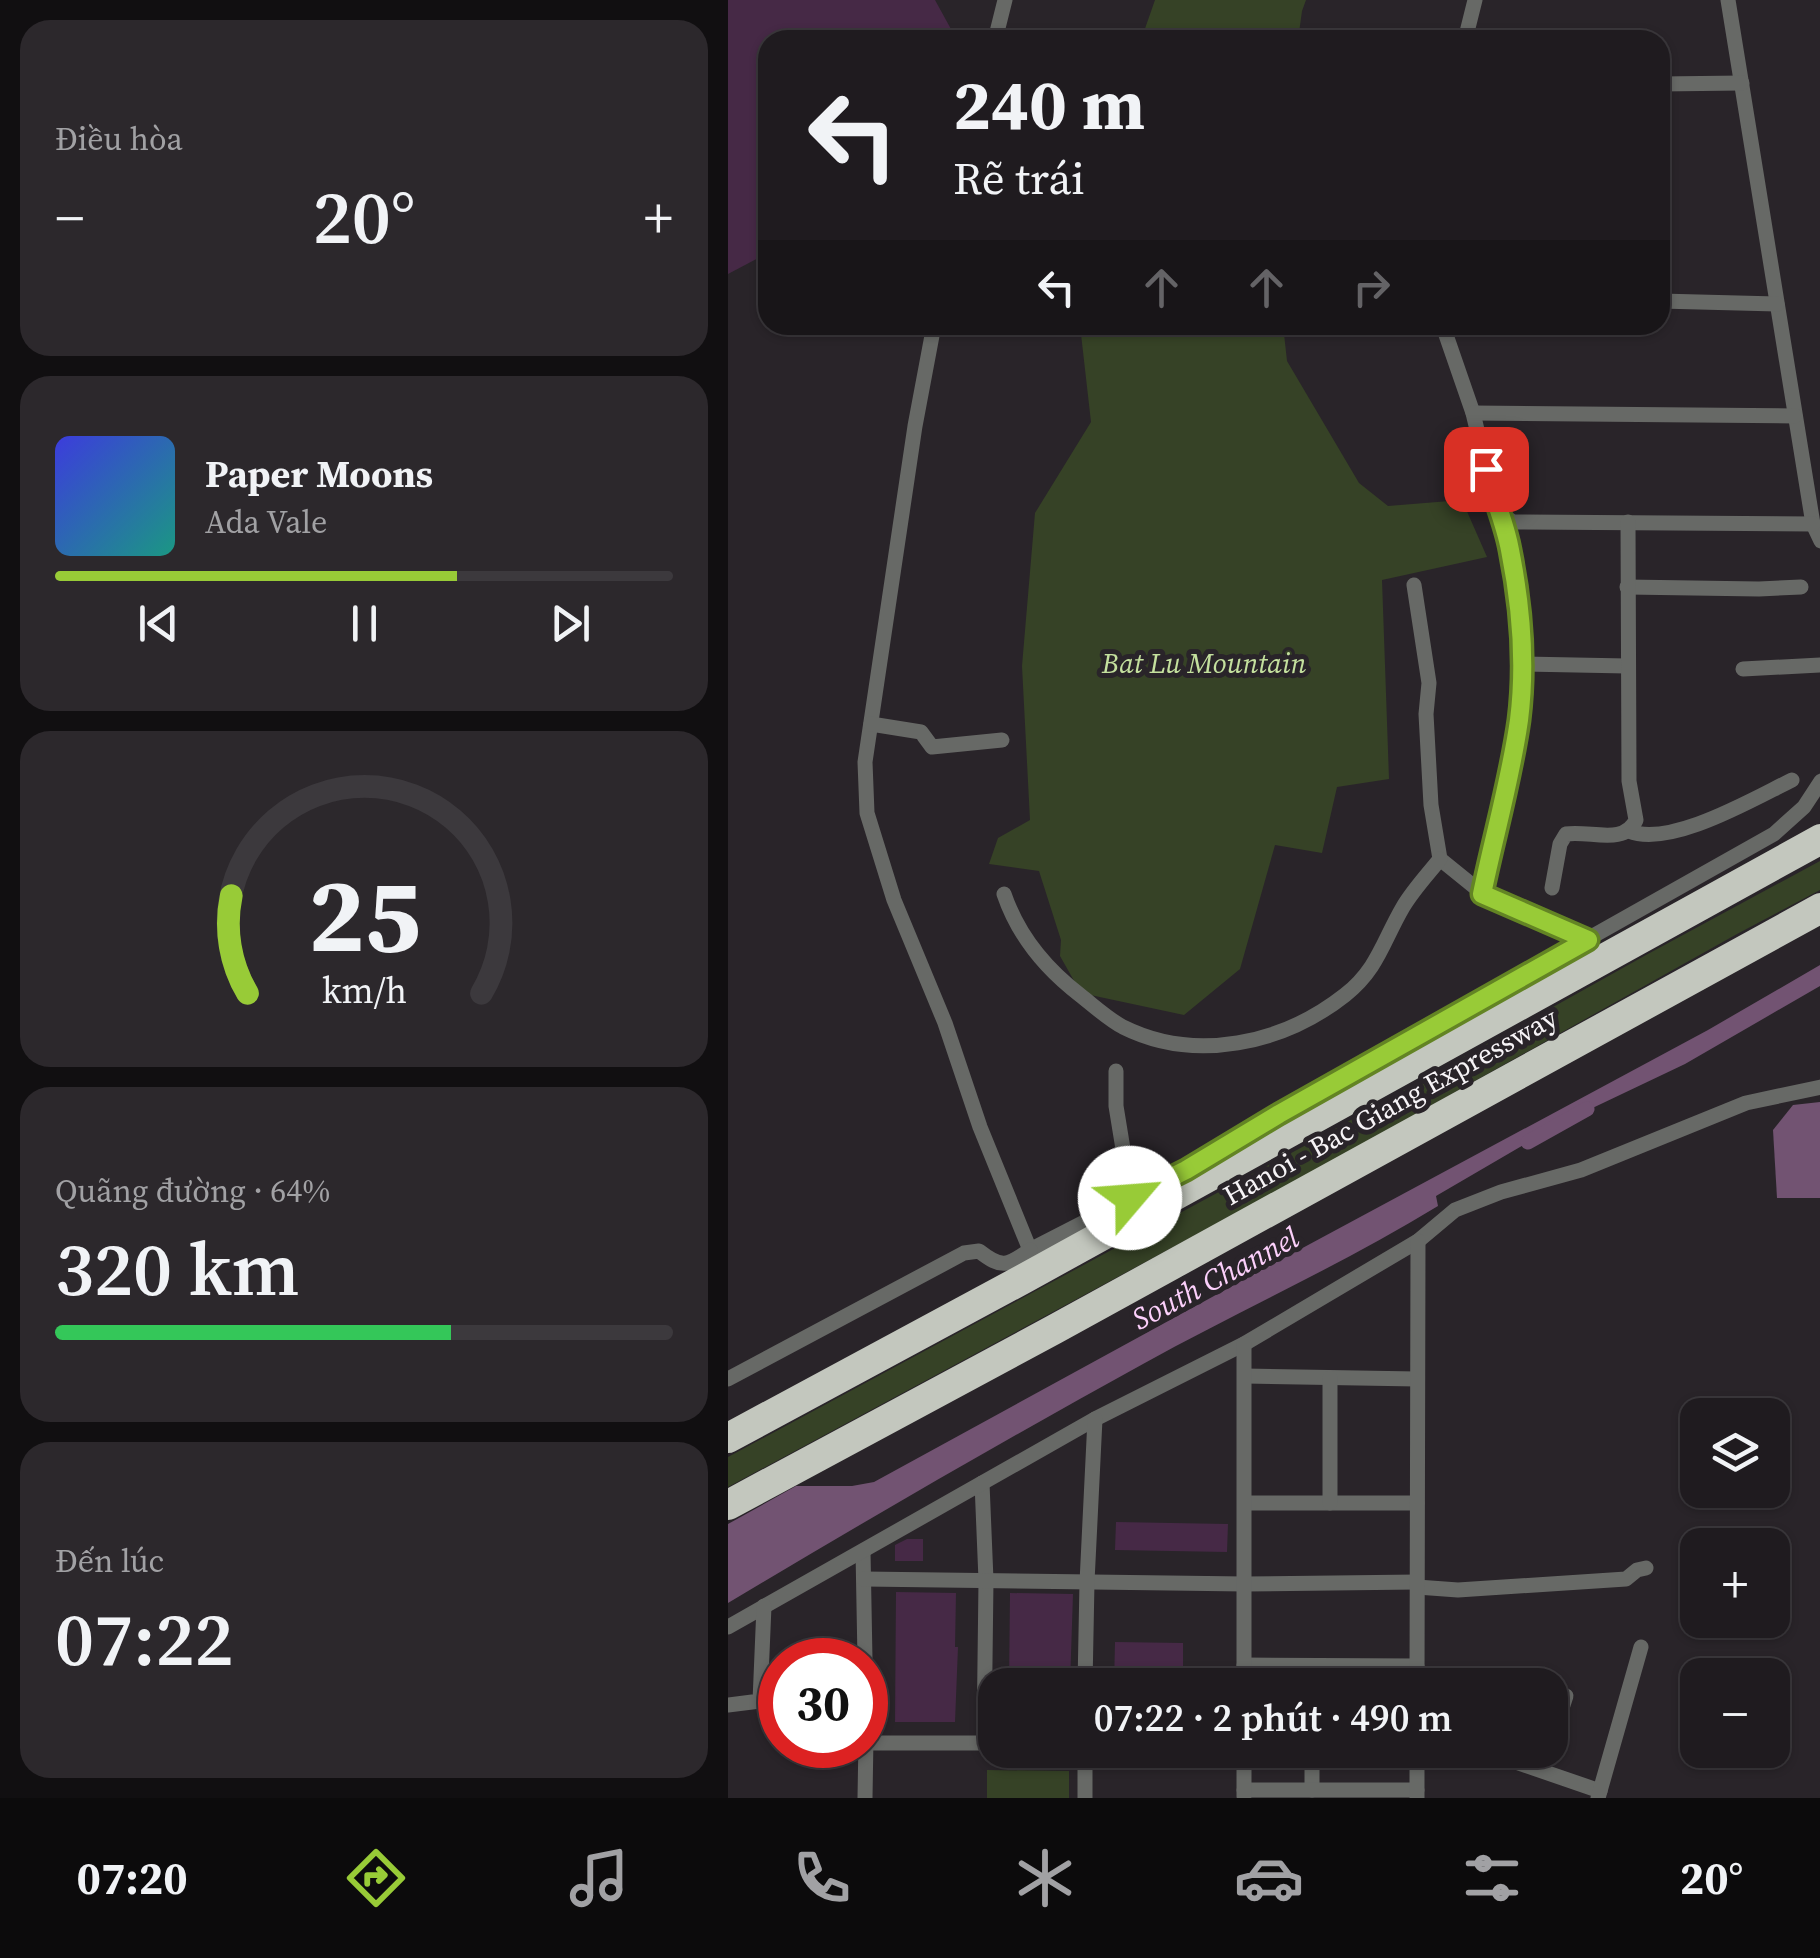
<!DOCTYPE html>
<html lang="vi">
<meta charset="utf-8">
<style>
:root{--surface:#1f1b1f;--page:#2c282c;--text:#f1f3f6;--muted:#a1a1a4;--line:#3c393d;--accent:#98cb37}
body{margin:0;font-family:"Source Serif 4",serif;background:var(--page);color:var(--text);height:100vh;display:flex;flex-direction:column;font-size:38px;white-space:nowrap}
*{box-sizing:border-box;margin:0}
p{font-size:32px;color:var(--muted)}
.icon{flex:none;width:55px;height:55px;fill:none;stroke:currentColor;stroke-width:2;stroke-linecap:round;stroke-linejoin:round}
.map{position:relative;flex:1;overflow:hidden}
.details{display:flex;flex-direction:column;gap:20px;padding:20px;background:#110f11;width:728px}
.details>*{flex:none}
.top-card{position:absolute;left:30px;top:30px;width:912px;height:305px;border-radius:30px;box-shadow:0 2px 8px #0004,0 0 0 2px var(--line);background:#1f1b1f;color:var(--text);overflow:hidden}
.fabs{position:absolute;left:952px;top:1398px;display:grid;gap:20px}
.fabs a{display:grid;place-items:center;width:110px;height:110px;border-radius:20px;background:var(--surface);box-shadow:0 2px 8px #0004,0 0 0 2px var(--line);font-size:50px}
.speed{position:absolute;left:30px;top:1638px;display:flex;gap:20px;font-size:50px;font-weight:700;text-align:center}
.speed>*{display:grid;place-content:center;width:130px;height:130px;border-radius:50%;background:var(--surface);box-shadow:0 2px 8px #0004,0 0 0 2px var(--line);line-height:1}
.speed .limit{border:15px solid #d22;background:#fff;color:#111}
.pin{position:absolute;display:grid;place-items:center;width:85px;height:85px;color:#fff;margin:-42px;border-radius:20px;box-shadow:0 5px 15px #0006}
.me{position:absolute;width:110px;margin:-55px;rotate:63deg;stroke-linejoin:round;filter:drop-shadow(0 0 8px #0008)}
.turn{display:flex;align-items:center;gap:35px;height:210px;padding:0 30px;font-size:45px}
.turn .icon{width:130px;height:130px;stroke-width:2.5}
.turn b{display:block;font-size:70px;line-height:85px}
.lanes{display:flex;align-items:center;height:95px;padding:0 30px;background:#0003;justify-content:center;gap:50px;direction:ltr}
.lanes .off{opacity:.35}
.big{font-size:75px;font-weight:600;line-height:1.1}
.details .widget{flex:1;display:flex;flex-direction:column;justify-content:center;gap:15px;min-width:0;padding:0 35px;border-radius:30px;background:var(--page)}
.details .dial{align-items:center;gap:0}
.dial svg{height:260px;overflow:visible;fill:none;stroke:var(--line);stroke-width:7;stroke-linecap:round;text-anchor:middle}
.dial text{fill:var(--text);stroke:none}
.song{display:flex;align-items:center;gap:30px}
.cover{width:120px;height:120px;border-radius:15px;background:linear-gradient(135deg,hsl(240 70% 55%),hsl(170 70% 35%))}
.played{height:10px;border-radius:5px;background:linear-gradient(90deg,var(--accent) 65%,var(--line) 65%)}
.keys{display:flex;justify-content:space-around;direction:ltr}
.heat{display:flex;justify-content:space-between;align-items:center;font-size:55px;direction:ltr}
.charge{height:15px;border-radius:8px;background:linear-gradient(90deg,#34c759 64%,var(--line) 0)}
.trip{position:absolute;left:250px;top:1668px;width:590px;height:100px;border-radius:30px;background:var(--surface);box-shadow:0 2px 8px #0004,0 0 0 2px var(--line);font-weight:600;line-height:100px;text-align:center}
.tab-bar{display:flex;height:160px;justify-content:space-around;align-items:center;background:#0c0b0c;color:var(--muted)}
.tab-bar .icon{width:70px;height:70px}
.tab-bar .active{color:var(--accent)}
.tab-bar b{font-size:45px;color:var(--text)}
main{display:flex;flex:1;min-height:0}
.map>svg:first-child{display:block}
</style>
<main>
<section class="details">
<div class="widget"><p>Điều hòa</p>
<div class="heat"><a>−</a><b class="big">20°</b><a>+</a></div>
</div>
<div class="widget">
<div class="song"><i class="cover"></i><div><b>Paper Moons</b><p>Ada Vale</p></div></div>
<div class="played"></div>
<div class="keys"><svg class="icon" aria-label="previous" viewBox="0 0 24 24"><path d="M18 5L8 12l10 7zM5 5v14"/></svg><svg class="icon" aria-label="pause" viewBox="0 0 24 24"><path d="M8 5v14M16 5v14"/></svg><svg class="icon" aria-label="next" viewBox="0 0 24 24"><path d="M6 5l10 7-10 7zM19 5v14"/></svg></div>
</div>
<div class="widget dial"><svg viewBox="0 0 100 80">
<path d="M14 69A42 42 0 1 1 86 69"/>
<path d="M14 69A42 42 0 0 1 9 39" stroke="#98cb37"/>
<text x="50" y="56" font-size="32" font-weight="700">25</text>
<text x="50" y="72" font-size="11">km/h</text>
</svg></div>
<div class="widget"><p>Quãng đường · 64%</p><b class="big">320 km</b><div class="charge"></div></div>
<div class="widget"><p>Đến lúc</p><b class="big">07:22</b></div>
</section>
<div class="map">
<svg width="1093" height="1798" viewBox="0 0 1093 1798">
<rect width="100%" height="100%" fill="#292429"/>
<!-- green -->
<g fill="#364226">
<path d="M427,0H578L574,11L570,40H413Z"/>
<path d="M360,325H555L559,361L631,483L660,506L734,500L759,557L654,580L661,779L609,787L594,853L547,845L512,969L456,1015L353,993L332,956L333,940L311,871L261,864L270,838L302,820L294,666L307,513L363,422L353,334Z"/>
<path d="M1092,861V890L1009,934L588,1170L0,1487V1457L589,1139L918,955Z"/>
<path d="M259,1770L341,1771V1798H259Z"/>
</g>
<!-- water -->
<g fill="#725372">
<path d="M1092,965V986L957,1064L833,1123L708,1196L710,1206C615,1264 513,1310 415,1364C275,1441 137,1521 0,1603V1524L68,1486H124L146,1482L539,1267L980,1030Z"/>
<path d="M1092,1102V1198H1049L1045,1130L1065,1105Z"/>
</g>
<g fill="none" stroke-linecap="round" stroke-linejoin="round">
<!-- canal -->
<path stroke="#725372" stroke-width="15" d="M800,1142L859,1109"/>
</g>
<!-- building -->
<g fill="#462946">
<path d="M0,0H207L229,40H40V253L0,274Z"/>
<path d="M388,1522L500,1524L499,1552L387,1550Z"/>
<path d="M179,1539H195V1561H167V1545Z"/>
<path d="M168,1592L228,1593L227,1647H230L227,1722H167Z"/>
<path d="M282,1593L345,1594L342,1685H281Z"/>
<path d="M387,1642L455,1643V1685H386Z"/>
</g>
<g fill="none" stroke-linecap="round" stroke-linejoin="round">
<!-- street -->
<g stroke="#676966" stroke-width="15">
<path d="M1000,0L1085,524L1093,541"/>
<path d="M267,40L277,0"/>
<path d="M737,40L747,0"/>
<path d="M932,84L1014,83"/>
<path d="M932,301L1049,304"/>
<path d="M206,325L187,426L137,762L139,813L166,900L217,1023L252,1127L302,1250L458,1170L551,1113L1046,834L1076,807L1093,781"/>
<path d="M717,325V332L745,413L765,497L773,514L782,550L793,630L794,664L791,720L775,808L754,893"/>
<path d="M745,413L1067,416"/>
<path d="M773,514L785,522L1085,524"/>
<path d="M686,585L701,683L698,714L703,805L712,859L754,893L860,940"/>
<path d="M899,587L1031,589L1073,587"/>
<path d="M794,664L899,666"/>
<path d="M1015,669L1093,665"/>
<path d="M143,724L193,732L204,747L274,740"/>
<path d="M901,831C942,848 1025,799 1064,780"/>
<path d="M824,888L832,844L838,834C862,830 896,846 908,820L901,781L900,522"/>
<path d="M276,894C290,935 318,969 352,995C366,1006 380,1019 395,1027C467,1063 555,1044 617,995C650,969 655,941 675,907C685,890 700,874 712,859"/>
<path d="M388,1071V1106L403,1198"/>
<path d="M517,1376L689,1379"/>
<path d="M0,1379L236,1253L251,1251C274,1269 279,1266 302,1250"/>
<path d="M254,1483L258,1580L256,1743"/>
<path d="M517,1503H689"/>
<path d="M602,1503V1378"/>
<path d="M135,1551L137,1660"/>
<path d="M136,1579L517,1584L689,1582"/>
<path d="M689,1587L730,1590L898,1579L909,1570L918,1568"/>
<path d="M0,1627L367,1419L516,1344L690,1241L727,1210L773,1192L853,1170L1018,1103L1093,1087"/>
<path d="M516,1665L689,1666"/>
<path d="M357,1685L359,1582L367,1419"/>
<path d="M516,1685V1344"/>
<path d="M689,1685L690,1241"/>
<path d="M0,1705L32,1701L36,1606"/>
<path d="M138,1743H268"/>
<path d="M822,1745L838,1696"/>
<path d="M357,1750V1798"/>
<path d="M584,1750V1790"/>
<path d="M753,1750L872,1791"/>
<path d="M516,1790H689"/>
<path d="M516,1796V1750"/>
<path d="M137,1798L138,1738"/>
<path d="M689,1798V1750"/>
<path d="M870,1798L913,1647"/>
</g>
<!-- highway -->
<g stroke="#c3c7be" stroke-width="30">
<path d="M0,1438L297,1278L1093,839"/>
<path d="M0,1505L327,1329L1093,908"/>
</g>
</g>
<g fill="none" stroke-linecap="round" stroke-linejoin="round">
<defs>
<path id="route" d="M402,1198L458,1170L551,1114L860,940L754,894C766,836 783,778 791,720C798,664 793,605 782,550C777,522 765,497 758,469"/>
</defs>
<!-- route casing -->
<use href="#route" stroke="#638424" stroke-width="25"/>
<!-- route -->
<use href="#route" stroke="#98cb37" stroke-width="18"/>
</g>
<g text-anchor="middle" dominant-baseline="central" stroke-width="10" stroke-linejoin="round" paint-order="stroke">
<!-- park labels -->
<g font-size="28" font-style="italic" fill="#c4e09e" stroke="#292429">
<text x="476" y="663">Bat Lu Mountain</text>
</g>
<!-- street labels -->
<g font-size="28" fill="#f7f4f7" stroke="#292429">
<text transform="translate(662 1106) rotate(-29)">Hanoi - Bac Giang Expressway</text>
</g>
<!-- water labels -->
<g font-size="30" font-style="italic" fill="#fcd0fb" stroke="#292429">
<text transform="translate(487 1278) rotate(-28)">South Channel</text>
</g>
</g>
</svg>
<div class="fabs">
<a><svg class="icon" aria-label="layers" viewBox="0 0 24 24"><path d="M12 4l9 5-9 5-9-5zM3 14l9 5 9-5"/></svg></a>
<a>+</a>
<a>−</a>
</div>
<div class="speed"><div class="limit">30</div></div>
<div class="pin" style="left:758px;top:469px;background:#d93025"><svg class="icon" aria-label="arrive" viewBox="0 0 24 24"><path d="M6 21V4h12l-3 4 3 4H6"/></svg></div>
<svg class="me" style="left:402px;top:1198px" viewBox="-20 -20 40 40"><circle r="19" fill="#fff"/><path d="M0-13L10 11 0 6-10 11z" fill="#98cb37"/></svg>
<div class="trip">07:22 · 2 phút · 490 m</div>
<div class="top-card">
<div class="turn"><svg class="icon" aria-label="left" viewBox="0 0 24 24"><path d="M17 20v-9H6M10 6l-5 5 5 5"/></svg><div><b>240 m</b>Rẽ trái</div></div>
<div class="lanes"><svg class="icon" aria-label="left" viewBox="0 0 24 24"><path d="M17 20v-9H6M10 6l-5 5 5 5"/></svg><svg class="icon off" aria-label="ahead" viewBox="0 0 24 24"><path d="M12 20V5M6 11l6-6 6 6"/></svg><svg class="icon off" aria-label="ahead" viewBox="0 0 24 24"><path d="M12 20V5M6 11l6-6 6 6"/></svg><svg class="icon off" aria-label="right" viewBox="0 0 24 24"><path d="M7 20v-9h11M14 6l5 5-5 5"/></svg></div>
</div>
</div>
</main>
<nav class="tab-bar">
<b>07:20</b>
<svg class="icon active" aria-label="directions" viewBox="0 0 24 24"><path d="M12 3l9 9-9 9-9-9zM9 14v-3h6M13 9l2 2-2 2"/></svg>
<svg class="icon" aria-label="music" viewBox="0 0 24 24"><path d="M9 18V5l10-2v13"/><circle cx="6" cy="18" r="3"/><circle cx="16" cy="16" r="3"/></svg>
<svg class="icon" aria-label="phone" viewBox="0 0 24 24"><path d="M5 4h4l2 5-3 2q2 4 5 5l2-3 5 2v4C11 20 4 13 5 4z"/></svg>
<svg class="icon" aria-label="climate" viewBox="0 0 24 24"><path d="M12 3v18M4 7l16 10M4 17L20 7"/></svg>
<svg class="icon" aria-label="car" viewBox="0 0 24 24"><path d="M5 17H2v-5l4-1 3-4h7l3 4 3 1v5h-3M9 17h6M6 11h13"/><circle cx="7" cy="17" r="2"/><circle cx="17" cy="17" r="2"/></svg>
<svg class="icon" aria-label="filters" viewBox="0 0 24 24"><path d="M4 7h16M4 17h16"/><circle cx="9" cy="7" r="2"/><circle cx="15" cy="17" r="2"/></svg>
<b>20°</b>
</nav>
